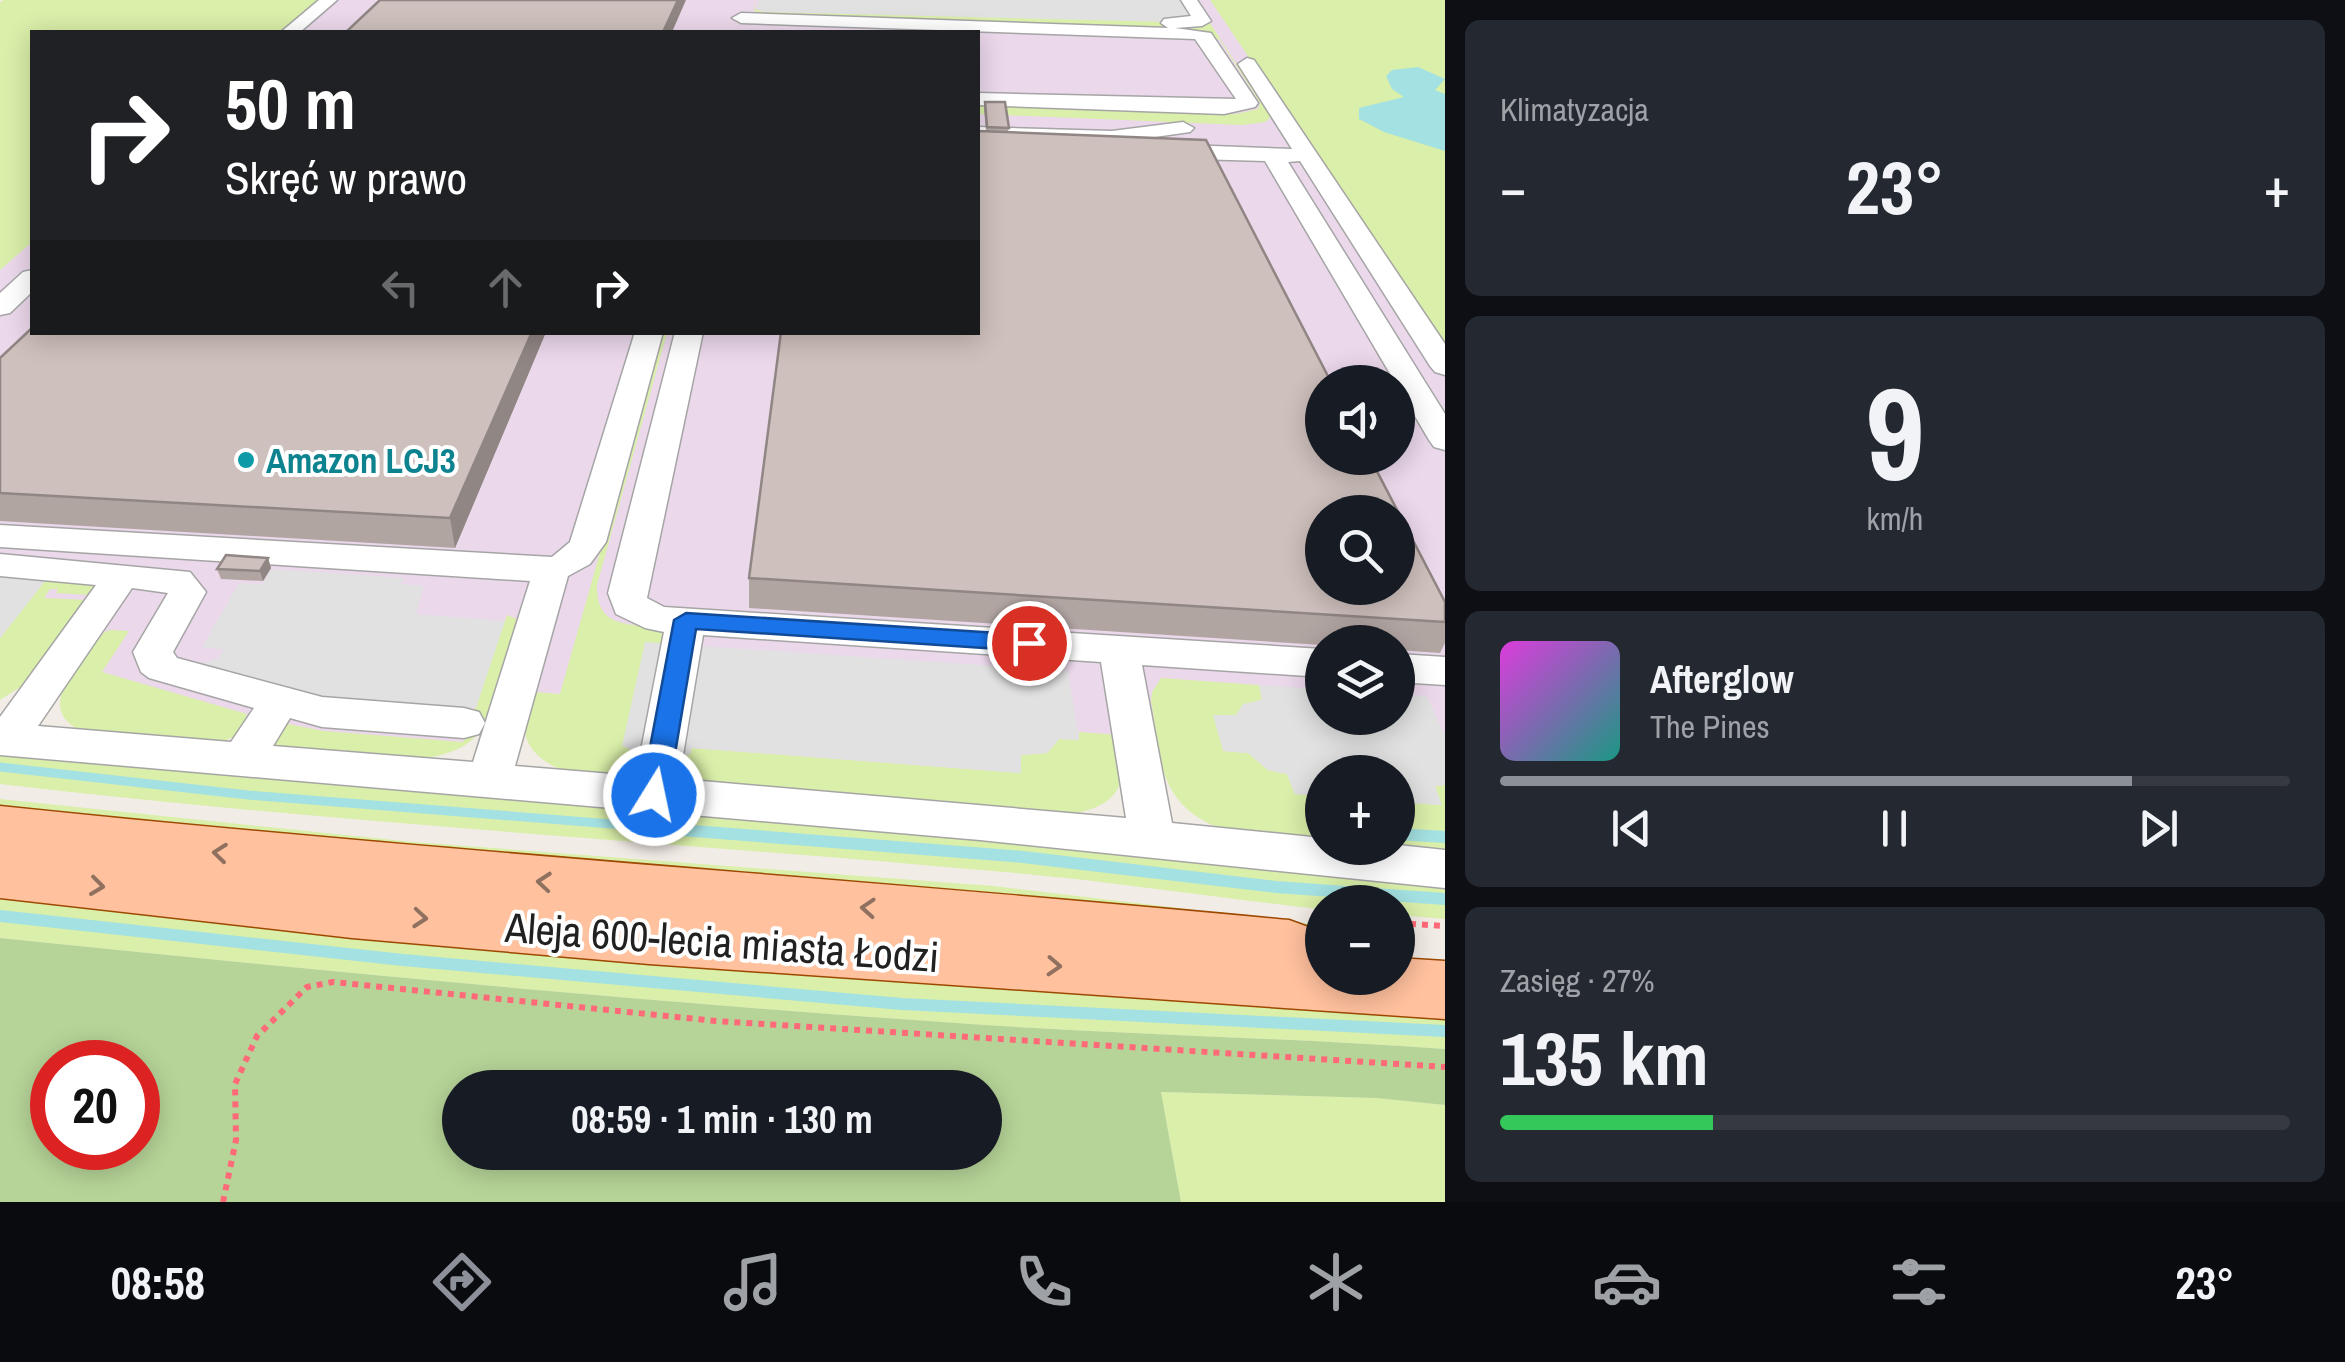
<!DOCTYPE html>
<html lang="pl">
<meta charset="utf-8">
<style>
:root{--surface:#171b24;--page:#242831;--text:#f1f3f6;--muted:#9ea1a6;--line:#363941;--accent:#8c9099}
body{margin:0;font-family:"Archivo Narrow",sans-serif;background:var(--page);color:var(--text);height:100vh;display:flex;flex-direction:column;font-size:38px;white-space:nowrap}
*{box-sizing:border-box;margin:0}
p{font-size:32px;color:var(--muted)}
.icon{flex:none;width:55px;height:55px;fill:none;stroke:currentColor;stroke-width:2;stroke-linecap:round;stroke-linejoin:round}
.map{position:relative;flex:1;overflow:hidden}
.sheet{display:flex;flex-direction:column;gap:20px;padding:20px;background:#0d0f14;width:900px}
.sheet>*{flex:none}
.top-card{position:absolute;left:30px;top:30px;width:950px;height:305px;border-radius:0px;box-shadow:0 5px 25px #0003;background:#202124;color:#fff;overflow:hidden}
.tools{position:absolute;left:1305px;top:365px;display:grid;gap:20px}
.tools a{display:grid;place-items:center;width:110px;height:110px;border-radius:50%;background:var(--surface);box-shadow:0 5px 25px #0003;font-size:50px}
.speed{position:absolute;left:30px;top:1040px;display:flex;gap:20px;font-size:50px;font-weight:700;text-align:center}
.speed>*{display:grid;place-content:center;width:130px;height:130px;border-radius:50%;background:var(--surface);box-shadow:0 5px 25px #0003;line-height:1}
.speed .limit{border:15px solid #d22;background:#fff;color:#111}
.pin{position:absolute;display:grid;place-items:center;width:85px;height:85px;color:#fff;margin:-42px;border:5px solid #fff;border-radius:50%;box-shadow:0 2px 10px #0007}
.me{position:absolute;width:110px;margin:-55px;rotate:10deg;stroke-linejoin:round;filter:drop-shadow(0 0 8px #0008)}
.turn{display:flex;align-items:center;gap:35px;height:210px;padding:0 30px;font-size:45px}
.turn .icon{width:130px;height:130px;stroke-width:2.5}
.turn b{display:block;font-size:70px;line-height:85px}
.lanes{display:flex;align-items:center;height:95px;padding:0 30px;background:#0003;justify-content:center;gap:50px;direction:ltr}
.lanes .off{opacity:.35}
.big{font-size:75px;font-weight:700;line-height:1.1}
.sheet .widget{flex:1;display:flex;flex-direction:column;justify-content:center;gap:15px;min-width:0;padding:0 35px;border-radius:15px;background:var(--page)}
.sheet .dial{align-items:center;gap:0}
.dial b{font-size:130px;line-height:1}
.song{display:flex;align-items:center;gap:30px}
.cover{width:120px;height:120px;border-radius:15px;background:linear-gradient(135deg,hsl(300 70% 55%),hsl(170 70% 35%))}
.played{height:10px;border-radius:5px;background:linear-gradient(90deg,var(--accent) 80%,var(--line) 80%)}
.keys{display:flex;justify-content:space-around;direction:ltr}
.heat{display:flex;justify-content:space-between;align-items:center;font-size:55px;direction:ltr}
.charge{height:15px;border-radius:8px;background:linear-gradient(90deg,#34c759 27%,var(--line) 0)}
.trip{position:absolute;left:442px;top:1070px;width:560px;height:100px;border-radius:50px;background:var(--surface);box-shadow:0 5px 25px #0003;font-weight:700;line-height:100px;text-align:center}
.tabs{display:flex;height:160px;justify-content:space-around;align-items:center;background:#090b0e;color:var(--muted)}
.tabs .icon{width:70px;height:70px}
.tabs .active{color:var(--accent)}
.tabs b{font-size:45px;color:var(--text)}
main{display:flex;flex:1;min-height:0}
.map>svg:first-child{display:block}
</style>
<main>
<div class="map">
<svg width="1445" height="1202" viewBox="0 0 1445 1202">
<rect width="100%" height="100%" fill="#f2ece6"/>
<!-- industrial -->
<path fill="#ebd8eb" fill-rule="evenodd" d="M295,0H1219L1445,326V846L1398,842V772H1322V837L1158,739L1156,727L1116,725L1117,737L1091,781L641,763L560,694L497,690L469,739L453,749L279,743L73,678L107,632L64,627L0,697V250L32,223V332H978V32H257ZM1322,382H1398V458H1322ZM1322,512H1398V588H1322ZM1322,642H1398V718H1322Z"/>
<!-- grass -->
<g fill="#daefa9">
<path d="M4,0H319L281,32H32V242L0,270V2Z"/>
<path d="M755,0V9L765,12L1195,0L1271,117L1265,122L1242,125L978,114V105L1236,114L1258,109L1260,103L1220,40L1200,31L780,17L754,11Z"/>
<path d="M1210,0H1445V347Z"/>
<path d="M662,333H667L597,585C596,637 641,617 669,635L623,746L644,756L640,769C610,789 531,774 525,732C523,719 530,704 533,692L560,694Z"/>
<path d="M48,577L98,582L91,595L56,593L58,589H50L44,598L87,600L28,682L0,700V638Z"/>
<path d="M507,615L522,621C513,646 495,714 481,731C441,780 334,754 278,749L272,741L283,723L324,731L463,742Z"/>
<path d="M112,630L129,631L102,672L247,714L239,734L218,744L86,733C28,709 83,663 104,632Z"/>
<path d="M1161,678L1259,685L1263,699C1234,707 1231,723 1223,751L1248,753L1268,770L1287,774L1295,794L1322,796V843C1268,839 1190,840 1166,778C1157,755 1156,726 1151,701L1152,692Z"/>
<path d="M1079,732L1119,735C1129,786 1120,807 1065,815L682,779L677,773L680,758L690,754L692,748L1020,773L1021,755L1047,753L1059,739L1079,740Z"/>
<path d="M0,751L1445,881V919L1398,915V902H1322L1320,909C1215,898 1110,881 1004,872C669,842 334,823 0,784Z"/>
<path d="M1445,785V852L1398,848V802L1441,805L1435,786Z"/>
<path d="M0,799L413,842L993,886L1322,925V934L0,808Z"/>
<path d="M0,899L356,938L1445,1004V1049C1292,1038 1138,1035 985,1025C656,1003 328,972 0,938Z"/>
<path d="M1161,1092L1377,1098L1445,1105V1202H1181Z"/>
</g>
<!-- forest -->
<path fill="#b6d498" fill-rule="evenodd" d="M0,938C328,972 656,1003 985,1025C1138,1035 1292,1038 1445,1049V1105L1376,1098L1161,1092L1181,1202H0ZM138,1062V1148H52V1062ZM460,1088H985V1152H460Z"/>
<!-- parking -->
<g fill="#e1e1e1">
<path d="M759,0H1195L1210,23L765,12L756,9Z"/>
<path d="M271,569L404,578L401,584L424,586L416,614L505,621L476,708L329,699L201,664L218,658L224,650L202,647L239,583L262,584Z"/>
<path d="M0,574L48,577L0,638Z"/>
<path d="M645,642L1068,671L1079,740L1059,739L1047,753L1021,755V773L692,748L690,754L635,749L622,746Z"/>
<path d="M1259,685L1322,689V718H1398V694L1427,696L1445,736V785L1435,786L1442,805L1398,802V772H1322V796L1295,794L1287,774L1268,770L1248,753L1223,751L1213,715H1236L1243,704L1262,700Z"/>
</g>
<!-- water -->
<path fill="#a4e1e2" d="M1418,67L1445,79L1435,90L1445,94V151L1384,132L1359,119V108L1404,97L1392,89L1386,76L1392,70Z"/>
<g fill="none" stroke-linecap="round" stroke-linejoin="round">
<!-- stream-far1 -->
<path stroke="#a4e1e2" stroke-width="9" d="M0,767L248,795L687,830"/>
<!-- stream -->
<g stroke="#a4e1e2" stroke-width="12">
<path d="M655,828L1023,857L1276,887L1445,899"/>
<path d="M1398,834L1445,837"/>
<path d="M0,916L403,960L902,1004L1445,1031"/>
</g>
<defs>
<g id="minor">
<path d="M319,0H337L300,32H281Z"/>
<path d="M1181,0H1197L1211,21L1202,26L1175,28L1211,33L1258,103L1255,107L1224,114L978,105V93L1236,99L1195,39L741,23L732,18L741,13L1168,28L1161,23L1164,19L1191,16Z"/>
<path d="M1247,58L1254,60L1445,344V375L1435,372L1430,366L1300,161L1288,162L1445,414V450L1434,447L1429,440L1265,161L1161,158L1150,151L1161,144L1292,149L1238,64Z"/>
<path d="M1183,122L1194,128L1190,132L1112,143L978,139V127L1112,131Z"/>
<path d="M32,270V292L10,313L0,315V293L23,272Z"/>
<path d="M635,332H663L606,542L590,564L568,576L515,766L636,776L664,632L645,628L616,614L608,593L675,332H703L647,598L664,607L1322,649V677L1142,665L1172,823L1322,838V848L1398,845L1445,850V888L980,840L0,755V717L96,585L0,576V554L190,572L206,592L173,652L177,658L322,697L464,708L479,712L485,723L479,734L464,738L322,727L290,718L273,746L473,762L530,581L0,547V525L552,557L570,542ZM132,588L168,593L133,652L141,672L149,678L254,708L231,742L38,726ZM703,635L1101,662L1126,818L679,779Z"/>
<path d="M1398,654L1445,657V685L1398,682Z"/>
</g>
<path id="major" d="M0,806C429,851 860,879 1289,920L1311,928L1320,947L1317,953H1322V978H1398V958L1445,961V1019L649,964L352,938L0,898Z"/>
</defs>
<!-- minor casing -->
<use href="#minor" stroke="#a5a5a5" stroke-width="3"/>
<!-- major casing -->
<use href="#major" stroke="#9d4900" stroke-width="3"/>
<!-- path -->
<g stroke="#ff6a79" stroke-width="6" stroke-dasharray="6 6" stroke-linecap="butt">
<path d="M1398,923L1445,926"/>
<path d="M223,1202L236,1140L235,1084L257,1036L307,987L333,982L716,1021L1445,1067"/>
</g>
<!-- minor -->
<use href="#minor" fill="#fff" fill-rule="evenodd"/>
<!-- major -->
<use href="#major" fill="#ffc19e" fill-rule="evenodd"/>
</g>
<!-- wall -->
<g fill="#b1a5a2">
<path d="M985,102L1009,128L1008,132L1445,602V643L1440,653L1398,650V642H1322V645L749,608V578L986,131L984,109Z"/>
<path d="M32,332H546L455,548L0,521V358Z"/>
<path d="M268,558L271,568L263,581L221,579L217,569Z"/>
</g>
<!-- shaded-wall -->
<g fill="#908684">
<path d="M678,0H686L672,32H663Z"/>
<path d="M532,332H546L455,548L450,518Z"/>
<path d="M268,558L271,568L263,581L260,571Z"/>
</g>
<!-- building -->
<g fill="#cec0bc" stroke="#908684" stroke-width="2.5" fill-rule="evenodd">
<path d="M380,0H678L663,32H346Z"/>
<path d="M985,102H1005L1009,128L987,127Z"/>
<path d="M978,131L1206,140L1331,382H1322V458H1370L1445,602V622L749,578L781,332H978ZM1322,512H1398V588H1322Z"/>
<path d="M32,328V332H532L450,518L0,493V358Z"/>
<path d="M226,555L268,558L260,571L217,569Z"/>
</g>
<!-- one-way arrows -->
<defs><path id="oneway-chevron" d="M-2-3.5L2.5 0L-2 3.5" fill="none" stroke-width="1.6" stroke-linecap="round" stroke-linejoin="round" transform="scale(2.5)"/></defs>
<g stroke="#907160">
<use href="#oneway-chevron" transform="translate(220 853) rotate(-174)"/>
<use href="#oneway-chevron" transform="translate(544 882) rotate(-175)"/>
<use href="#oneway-chevron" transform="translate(97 886) rotate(7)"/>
<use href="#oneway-chevron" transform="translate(868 908) rotate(-176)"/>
<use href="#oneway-chevron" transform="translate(420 918) rotate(5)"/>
<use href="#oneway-chevron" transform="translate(1054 966) rotate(3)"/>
</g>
<!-- route -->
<path fill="#1a73e8" stroke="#114b97" stroke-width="2.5" d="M686,613L1029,635L1041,643L1029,651L696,629L668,795L664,802L654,805L645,802L641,795L674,620Z"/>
<!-- markers -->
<circle fill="#0f9aa8" stroke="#fff" stroke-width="4" cx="246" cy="460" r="10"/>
<g text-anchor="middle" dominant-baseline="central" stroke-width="8" stroke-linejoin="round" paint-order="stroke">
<!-- culture labels -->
<g font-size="35" font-weight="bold" fill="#0d838f" stroke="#fff" text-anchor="start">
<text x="266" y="460">Amazon LCJ3</text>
</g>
<!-- near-street labels -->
<g font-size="42" fill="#212121" stroke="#fff">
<text transform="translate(722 942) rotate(4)">Aleja 600-lecia miasta Łodzi</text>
</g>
</g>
</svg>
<div class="tools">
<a><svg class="icon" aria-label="sound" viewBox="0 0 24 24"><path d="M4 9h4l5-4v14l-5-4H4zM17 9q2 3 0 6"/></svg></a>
<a><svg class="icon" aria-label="search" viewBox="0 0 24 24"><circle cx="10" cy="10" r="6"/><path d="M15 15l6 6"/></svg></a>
<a><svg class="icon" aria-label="layers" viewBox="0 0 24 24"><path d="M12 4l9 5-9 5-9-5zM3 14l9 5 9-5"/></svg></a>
<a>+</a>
<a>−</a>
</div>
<div class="speed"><div class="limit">20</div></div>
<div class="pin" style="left:1029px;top:643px;background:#d93025"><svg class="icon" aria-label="arrive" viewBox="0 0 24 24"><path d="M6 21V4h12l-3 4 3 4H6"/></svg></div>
<svg class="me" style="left:654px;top:795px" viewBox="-20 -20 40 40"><circle r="17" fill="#1a73e8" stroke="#fff" stroke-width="3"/><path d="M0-11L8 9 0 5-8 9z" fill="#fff"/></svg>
<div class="trip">08:59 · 1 min · 130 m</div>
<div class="top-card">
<div class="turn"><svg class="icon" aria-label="right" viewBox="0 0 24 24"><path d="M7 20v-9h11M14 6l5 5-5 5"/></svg><div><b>50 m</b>Skręć w prawo</div></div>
<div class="lanes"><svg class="icon off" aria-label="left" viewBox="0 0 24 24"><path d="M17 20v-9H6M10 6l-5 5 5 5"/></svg><svg class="icon off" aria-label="ahead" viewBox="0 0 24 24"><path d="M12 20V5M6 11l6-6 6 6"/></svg><svg class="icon" aria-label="right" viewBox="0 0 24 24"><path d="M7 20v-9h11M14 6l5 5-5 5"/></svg></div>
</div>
</div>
<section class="sheet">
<div class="widget"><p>Klimatyzacja</p>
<div class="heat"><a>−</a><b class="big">23°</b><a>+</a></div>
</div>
<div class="widget dial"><b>9</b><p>km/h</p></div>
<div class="widget">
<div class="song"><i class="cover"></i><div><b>Afterglow</b><p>The Pines</p></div></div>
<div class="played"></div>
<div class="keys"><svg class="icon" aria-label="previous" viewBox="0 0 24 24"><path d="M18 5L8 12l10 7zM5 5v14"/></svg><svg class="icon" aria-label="pause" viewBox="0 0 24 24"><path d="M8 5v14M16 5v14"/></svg><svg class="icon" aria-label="next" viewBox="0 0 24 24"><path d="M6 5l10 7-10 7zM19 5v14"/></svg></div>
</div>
<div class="widget"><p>Zasięg · 27%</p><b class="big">135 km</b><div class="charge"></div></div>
</section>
</main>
<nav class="tabs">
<b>08:58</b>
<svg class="icon active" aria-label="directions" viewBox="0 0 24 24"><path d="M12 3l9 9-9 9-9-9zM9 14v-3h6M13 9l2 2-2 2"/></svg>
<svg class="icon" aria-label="music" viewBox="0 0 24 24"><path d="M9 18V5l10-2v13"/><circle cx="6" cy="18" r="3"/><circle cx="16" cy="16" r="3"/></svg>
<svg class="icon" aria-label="phone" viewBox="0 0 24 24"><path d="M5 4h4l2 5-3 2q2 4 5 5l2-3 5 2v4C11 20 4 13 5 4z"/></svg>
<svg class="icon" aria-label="climate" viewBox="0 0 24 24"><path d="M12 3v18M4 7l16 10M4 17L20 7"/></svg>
<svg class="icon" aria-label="car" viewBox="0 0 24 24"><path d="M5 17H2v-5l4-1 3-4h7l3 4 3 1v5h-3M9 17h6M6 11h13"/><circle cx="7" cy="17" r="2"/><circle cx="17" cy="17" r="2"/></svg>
<svg class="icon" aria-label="filters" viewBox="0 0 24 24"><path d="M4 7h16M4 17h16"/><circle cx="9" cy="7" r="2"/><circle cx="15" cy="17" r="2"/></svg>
<b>23°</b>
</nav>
